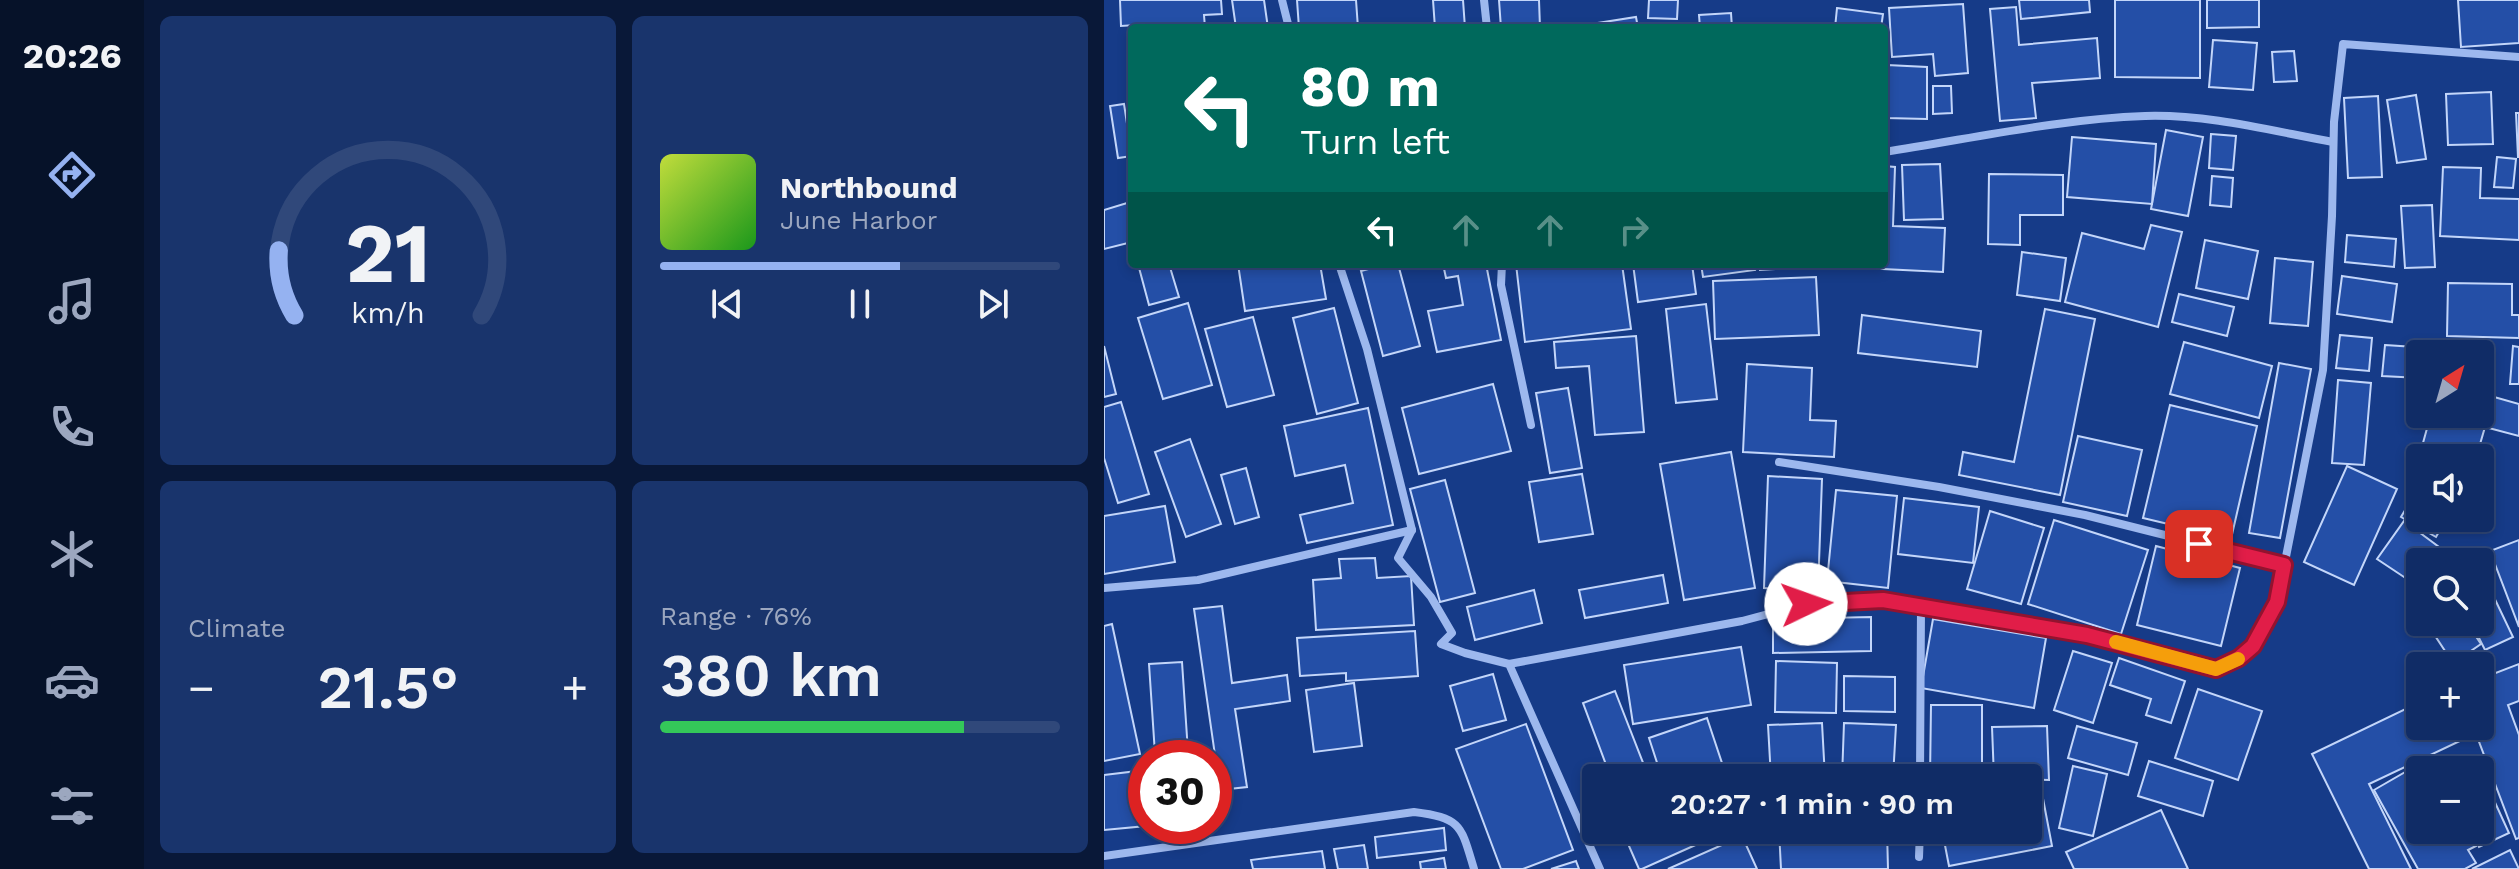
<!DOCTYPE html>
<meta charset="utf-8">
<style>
:root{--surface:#102c66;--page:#19346c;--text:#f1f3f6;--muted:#9ca7bf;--line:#30487a;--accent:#95b2f1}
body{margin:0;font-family:"Work Sans",sans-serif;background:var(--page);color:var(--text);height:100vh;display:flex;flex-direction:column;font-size:30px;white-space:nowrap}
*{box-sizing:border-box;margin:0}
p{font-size:26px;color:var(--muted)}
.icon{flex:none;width:44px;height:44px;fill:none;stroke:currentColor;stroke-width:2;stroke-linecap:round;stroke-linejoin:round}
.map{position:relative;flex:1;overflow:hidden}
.side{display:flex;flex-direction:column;gap:16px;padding:16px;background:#091838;width:960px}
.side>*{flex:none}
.top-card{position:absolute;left:24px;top:24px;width:760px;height:244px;border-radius:8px;box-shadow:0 4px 12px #0003,0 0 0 2px var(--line);background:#00695c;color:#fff;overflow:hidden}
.needle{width:52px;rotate:37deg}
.controls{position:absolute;left:1302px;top:340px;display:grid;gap:16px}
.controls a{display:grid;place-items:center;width:88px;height:88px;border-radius:8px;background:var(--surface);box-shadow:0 4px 12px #0003,0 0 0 2px var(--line);font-size:40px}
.speed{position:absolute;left:24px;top:740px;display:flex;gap:16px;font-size:40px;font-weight:700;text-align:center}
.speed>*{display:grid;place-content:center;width:104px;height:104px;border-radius:50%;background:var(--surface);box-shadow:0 4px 12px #0003,0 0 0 2px var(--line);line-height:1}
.speed .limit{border:12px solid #d22;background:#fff;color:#111}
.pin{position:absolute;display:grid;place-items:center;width:68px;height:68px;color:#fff;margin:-34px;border-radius:16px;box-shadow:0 4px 12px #0006}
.me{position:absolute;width:88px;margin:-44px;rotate:87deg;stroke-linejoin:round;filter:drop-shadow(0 0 6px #0008)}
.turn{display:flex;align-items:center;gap:28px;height:168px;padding:0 40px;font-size:36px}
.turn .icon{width:104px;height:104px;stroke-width:2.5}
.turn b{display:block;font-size:56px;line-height:68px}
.lanes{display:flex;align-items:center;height:76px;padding:0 40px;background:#0003;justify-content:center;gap:40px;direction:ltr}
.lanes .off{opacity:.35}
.big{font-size:60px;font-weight:600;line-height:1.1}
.side .widget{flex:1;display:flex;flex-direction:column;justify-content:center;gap:12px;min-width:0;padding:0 28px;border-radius:12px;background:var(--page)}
.side .dial{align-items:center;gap:0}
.dial svg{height:208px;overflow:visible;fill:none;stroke:var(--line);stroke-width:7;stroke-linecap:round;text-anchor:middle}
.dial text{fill:var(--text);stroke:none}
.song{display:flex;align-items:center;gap:24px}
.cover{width:96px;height:96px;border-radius:12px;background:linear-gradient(135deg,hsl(70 70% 55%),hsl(120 70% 35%))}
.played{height:8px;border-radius:4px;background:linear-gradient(90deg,var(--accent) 60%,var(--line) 60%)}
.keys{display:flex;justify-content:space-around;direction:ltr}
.heat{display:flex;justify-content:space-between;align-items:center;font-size:44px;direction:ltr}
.charge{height:12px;border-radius:6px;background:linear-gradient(90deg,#34c759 76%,var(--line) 0)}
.side .tiles{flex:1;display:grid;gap:16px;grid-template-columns:repeat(2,1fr)}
.trip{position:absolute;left:478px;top:764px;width:460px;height:80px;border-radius:8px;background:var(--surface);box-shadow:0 4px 12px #0003,0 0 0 2px var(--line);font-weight:600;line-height:80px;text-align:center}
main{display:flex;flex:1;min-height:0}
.tabs{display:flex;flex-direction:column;width:144px;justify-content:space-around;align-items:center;background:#061229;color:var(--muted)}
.tabs .icon{width:56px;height:56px}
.tabs .active{color:var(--accent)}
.tabs b{font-size:36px;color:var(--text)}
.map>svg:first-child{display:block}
</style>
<main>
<nav class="tabs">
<b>20:26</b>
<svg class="icon active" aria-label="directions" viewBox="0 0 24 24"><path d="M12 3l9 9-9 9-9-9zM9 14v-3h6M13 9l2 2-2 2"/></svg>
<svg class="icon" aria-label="music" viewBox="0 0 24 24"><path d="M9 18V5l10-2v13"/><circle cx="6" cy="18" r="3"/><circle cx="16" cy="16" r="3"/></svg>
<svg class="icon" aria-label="phone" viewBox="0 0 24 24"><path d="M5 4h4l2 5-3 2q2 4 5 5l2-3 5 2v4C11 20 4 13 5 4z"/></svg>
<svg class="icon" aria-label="climate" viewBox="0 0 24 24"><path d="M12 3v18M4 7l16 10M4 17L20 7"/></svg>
<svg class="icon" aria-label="car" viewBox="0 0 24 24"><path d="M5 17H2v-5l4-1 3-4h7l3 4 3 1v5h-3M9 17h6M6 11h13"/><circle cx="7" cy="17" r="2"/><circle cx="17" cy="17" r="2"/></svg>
<svg class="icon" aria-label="filters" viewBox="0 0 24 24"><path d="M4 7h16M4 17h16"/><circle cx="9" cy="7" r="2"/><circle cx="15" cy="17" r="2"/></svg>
</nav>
<section class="side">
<div class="tiles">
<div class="widget dial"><svg viewBox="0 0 100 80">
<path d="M14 69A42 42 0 1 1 86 69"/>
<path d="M14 69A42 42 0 0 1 8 44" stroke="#95b2f1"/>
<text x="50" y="56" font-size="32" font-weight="700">21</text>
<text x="50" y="72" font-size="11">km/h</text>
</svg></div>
<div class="widget">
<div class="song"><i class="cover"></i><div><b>Northbound</b><p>June Harbor</p></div></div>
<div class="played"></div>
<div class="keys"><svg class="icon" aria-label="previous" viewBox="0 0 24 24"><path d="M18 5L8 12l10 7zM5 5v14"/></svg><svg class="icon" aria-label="pause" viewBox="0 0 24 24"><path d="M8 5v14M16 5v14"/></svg><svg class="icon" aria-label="next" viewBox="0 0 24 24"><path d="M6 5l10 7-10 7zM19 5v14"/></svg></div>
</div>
<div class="widget"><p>Climate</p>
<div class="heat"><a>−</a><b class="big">21.5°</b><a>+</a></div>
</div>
<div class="widget"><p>Range · 76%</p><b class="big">380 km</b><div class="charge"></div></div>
</div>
</section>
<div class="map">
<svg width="1415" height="869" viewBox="0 0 1415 869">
<rect width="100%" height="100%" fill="#163b88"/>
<!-- building -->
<g fill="#244fa7" stroke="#c3d6fa" stroke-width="2">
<path d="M16,0H117L118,14L100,15L101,28H63V23L17,26Z"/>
<path d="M128,0H160L164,28H132Z"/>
<path d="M193,0H252L254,28H195Z"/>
<path d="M329,0H359L361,28H331Z"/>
<path d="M395,0H435L436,28H397Z"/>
<path d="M545,0H574L573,19L544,18Z"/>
<path d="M915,0H985L986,12L917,19Z"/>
<path d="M1011,0H1096V78L1011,77Z"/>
<path d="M1103,0H1155V27L1103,28Z"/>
<path d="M1354,0H1415V43L1357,47Z"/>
<path d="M859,4L864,73L831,76L829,54L788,57L785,8Z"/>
<path d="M912,7L915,45L993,38L996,78L928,83L932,118L896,121L886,9Z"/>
<path d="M733,8L779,14L777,28H731Z"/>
<path d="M627,13L628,28H596L595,15Z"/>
<path d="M532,17L534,28H462Z"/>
<path d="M1109,40L1153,43L1149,90L1105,87Z"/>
<path d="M1190,51L1193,81L1170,82L1168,52Z"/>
<path d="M783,65L823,67V119L782,118Z"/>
<path d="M829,86H847L848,113L829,114Z"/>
<path d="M1387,92L1389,144L1344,145L1342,94Z"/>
<path d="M1312,95L1322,159L1293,163L1283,100Z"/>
<path d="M1274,96L1278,177L1244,178L1240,98Z"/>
<path d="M20,104L28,156L14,158L6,106Z"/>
<path d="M1412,113H1415V157H1414Z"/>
<path d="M1062,130L1099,137L1084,216L1047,209Z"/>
<path d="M1107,134L1132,136L1129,170L1105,168Z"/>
<path d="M968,137L1052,144L1048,204L963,197Z"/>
<path d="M1393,157L1412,159L1409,188L1390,187Z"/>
<path d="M836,164L839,219L800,220L798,165Z"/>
<path d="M780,166L791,167L789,226L841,228L839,272L759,268V264H780Z"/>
<path d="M1339,167L1377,168L1376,198L1415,199V240L1336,236Z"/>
<path d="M885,174L959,175V215H916V245L884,244Z"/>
<path d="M1108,176L1129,178L1127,207L1106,205Z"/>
<path d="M23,203L28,220V242L0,249V210Z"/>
<path d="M1328,205L1331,267L1301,268L1297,206Z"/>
<path d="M1047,225L1078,232L1054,327L961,302L978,233L1040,249Z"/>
<path d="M1243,235L1292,239L1290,267L1241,262Z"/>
<path d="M1101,240L1154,251L1144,299L1092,288Z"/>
<path d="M918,252L962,258L956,301L913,295Z"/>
<path d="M1171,258L1209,262L1204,326L1166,323Z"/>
<path d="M34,264H65L75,297L45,305Z"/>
<path d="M134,264H216L222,299L141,311Z"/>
<path d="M283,264H294L316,346L279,356L257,271Z"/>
<path d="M339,264H382L397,340L333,352L324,311L359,305L354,276L342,278Z"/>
<path d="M412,264H518L527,329L421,342Z"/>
<path d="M529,264H588L592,294L534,302Z"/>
<path d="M597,264H650L651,270L599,277Z"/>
<path d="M656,264H747L656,270Z"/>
<path d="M1238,276L1293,284L1288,322L1233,314Z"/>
<path d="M712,277L715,335L611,339L609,281Z"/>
<path d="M1344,283L1408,284V315H1415V338L1343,336Z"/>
<path d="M1075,294L1130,307L1123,336L1068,322Z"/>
<path d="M84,303L108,385L59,399L34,318Z"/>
<path d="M602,304L613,399L572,403L562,309Z"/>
<path d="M230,308L254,403L213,414L189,318Z"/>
<path d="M941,309L991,319L956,495L855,475L859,452L910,462Z"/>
<path d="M758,315L877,331L873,367L754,353Z"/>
<path d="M149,317L170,395L123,407L101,329Z"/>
<path d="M1236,335L1268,338L1265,371L1232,368Z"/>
<path d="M532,336L540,432L491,435L485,366L452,368L450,342Z"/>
<path d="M1080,342L1168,366L1155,418L1066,394Z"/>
<path d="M1281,345L1326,348L1325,354H1316V378L1278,376Z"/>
<path d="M0,346L12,394L0,397Z"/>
<path d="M1340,346L1384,350L1381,375H1376V354H1340Z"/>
<path d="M1409,346L1415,347V384H1406Z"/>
<path d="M1175,363L1207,369L1176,538L1145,533Z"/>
<path d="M643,364L708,368L706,420L732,421L730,457L639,452Z"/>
<path d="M1234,380L1267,383L1260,465L1228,463Z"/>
<path d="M389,384L407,451L315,474L298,408Z"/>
<path d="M464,388L478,468L446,473L432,393Z"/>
<path d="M1376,393L1415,404V436L1381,427L1372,458H1316V481L1309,479L1327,414H1376Z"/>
<path d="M17,402L45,494L14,503L0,458V407Z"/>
<path d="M1066,405L1153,426L1127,539L1039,518Z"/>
<path d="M264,408L289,525L203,543L196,515L249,503L241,465L191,476L180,426Z"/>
<path d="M974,436L1038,450L1023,516L959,502Z"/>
<path d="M86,439L117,524L82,537L51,452Z"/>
<path d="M627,452L651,588L580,600L556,464Z"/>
<path d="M1243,466L1293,489L1250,585L1200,562Z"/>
<path d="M142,468L155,517L131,524L117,475Z"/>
<path d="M478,474L489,534L435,542L425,482Z"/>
<path d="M664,476L718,479L714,591L660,588Z"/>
<path d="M341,480L371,593L336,602L306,489Z"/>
<path d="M1316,485V518H1343L1332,537L1297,517Z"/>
<path d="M732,490L793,496L784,588L723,581Z"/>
<path d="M800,498L875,507L869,563L794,554Z"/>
<path d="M61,506L71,562L0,574V516Z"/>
<path d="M886,511L940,528L917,604L863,589Z"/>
<path d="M950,520L1044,550L1017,634L924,604Z"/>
<path d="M1300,521L1335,547L1324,562H1316V573L1309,583L1273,559Z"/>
<path d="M1415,540V627L1386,551Z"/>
<path d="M1052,546L1136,568L1117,646L1033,625Z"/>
<path d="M271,558L273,578L307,576L310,625L212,630L209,580L237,578L235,559Z"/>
<path d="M1376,568L1409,637L1381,650L1367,622H1376Z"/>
<path d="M559,575L564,603L481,618L475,590Z"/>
<path d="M430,590L438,623L371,640L363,607Z"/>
<path d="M118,606L128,683L183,675L186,701L131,709L143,787L116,790L90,609Z"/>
<path d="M767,617V651L669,653V619Z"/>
<path d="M829,619L942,638L930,708L817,688Z"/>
<path d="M1322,622H1362L1377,644L1349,663Z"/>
<path d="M8,624L36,754L0,761V626Z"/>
<path d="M311,631L314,676L242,681V673L196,676L193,638Z"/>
<path d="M637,647L647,705L529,724L520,665Z"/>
<path d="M969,651L1008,663L989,723L950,710Z"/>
<path d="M1015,658L1081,681L1067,723L1042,715L1047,699L1006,685Z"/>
<path d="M672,661L733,663L732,713L671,712Z"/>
<path d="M78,662L84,752L51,754L45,664Z"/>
<path d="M1415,664V701L1404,705L1415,735V838L1412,839L1369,726H1376V679Z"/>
<path d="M389,674L402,720L359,731L346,686Z"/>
<path d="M740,676L791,677V712L740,711Z"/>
<path d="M250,683L258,746L210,752L202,690Z"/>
<path d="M1094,689L1158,711L1134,780L1071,758Z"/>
<path d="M511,691L545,778H507L479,703Z"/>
<path d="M1316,702V726H1351L1358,740L1265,784L1307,869H1265L1208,754Z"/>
<path d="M827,705H878V778H826Z"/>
<path d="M603,718L620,769L593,778H558L545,738Z"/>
<path d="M718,723L721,778H667L664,725Z"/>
<path d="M740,723L792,725L789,778H738Z"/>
<path d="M422,724L469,850L419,869H397L352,749Z"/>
<path d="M943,726L945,780L890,778L888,727Z"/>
<path d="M973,726L1033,743L1024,775L964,758Z"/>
<path d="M1322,760L1328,770H1316V830H1363L1372,846L1364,850L1372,863L1361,869H1314L1270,790Z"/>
<path d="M1045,761L1109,781L1099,816L1034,796Z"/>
<path d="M969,766L1003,774L989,836L955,828Z"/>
<path d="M42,770V826L0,830V775Z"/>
<path d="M1378,774L1405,833L1375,847L1368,830H1376Z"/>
<path d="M937,788L948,846L845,866L838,830H924V791Z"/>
<path d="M1057,810L1084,869H970L962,852Z"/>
<path d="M340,828L342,850L273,858L271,837Z"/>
<path d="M518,830H625L538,869H535Z"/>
<path d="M675,830H783L784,869H677Z"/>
<path d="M638,836L653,869H564Z"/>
<path d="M260,845L264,869H234L230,849Z"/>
<path d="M1406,850L1415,869H1368Z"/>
<path d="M218,851L221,869H149L147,860Z"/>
<path d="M340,858L342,869H317L316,862Z"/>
<path d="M472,861L475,869H447Z"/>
</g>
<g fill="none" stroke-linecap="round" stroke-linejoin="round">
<!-- minor -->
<g stroke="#9db8ee" stroke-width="8">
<path d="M178,0L185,28"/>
<path d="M380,0L383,28"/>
<path d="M780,152C866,139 954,119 1041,116C1104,114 1168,131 1229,142"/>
<path d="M235,264L263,349L308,530L294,558L327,597L348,633L337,644L361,653L405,664L496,869"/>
<path d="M398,264L397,285L427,425"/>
<path d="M675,462L835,487L981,515L1180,565"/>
<path d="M0,588L94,580L308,530"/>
<path d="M405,664L638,621L702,604L779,600L983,635L1112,669L1135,658L1149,646L1173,602L1219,370L1228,216L1230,122L1239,44L1415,57"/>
<path d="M816,778L817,607"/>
<path d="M0,856L310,812C358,818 357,826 370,869"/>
<path d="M815,857L816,830"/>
</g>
</g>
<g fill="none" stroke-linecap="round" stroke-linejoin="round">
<defs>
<path id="route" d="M702,604L779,600L983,635L1112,669L1135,658L1149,646L1173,602L1180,565L1095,544"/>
</defs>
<!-- route casing -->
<use href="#route" stroke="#92132f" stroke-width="20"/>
<!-- route -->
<use href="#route" stroke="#e11d48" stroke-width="14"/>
<!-- slow -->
<path stroke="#f59e0b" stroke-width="14" d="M1012,642L1112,669L1134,659"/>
</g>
</svg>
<div class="controls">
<a><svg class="needle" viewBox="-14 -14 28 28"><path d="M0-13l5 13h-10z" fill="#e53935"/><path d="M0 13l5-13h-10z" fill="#9ca7bf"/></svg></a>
<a><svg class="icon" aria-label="sound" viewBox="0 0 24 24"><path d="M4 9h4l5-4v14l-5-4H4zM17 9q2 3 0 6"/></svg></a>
<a><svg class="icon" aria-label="search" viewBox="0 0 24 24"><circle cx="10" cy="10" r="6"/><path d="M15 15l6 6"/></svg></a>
<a>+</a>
<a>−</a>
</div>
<div class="speed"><div class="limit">30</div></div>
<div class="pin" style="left:1095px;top:544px;background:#d93025"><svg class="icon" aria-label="arrive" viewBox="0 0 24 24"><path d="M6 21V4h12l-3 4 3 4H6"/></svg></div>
<svg class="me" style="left:702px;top:604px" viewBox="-20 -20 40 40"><circle r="19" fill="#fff"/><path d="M0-13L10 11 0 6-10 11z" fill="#e11d48"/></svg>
<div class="trip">20:27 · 1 min · 90 m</div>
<div class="top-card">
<div class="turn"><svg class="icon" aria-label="left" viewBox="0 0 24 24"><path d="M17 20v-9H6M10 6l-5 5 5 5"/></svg><div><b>80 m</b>Turn left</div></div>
<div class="lanes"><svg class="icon" aria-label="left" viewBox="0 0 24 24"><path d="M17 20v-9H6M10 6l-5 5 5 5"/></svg><svg class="icon off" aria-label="ahead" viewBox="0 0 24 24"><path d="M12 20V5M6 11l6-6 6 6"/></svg><svg class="icon off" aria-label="ahead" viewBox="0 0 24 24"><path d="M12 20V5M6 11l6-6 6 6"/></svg><svg class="icon off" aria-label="right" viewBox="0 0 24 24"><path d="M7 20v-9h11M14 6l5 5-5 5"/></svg></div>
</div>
</div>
</main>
